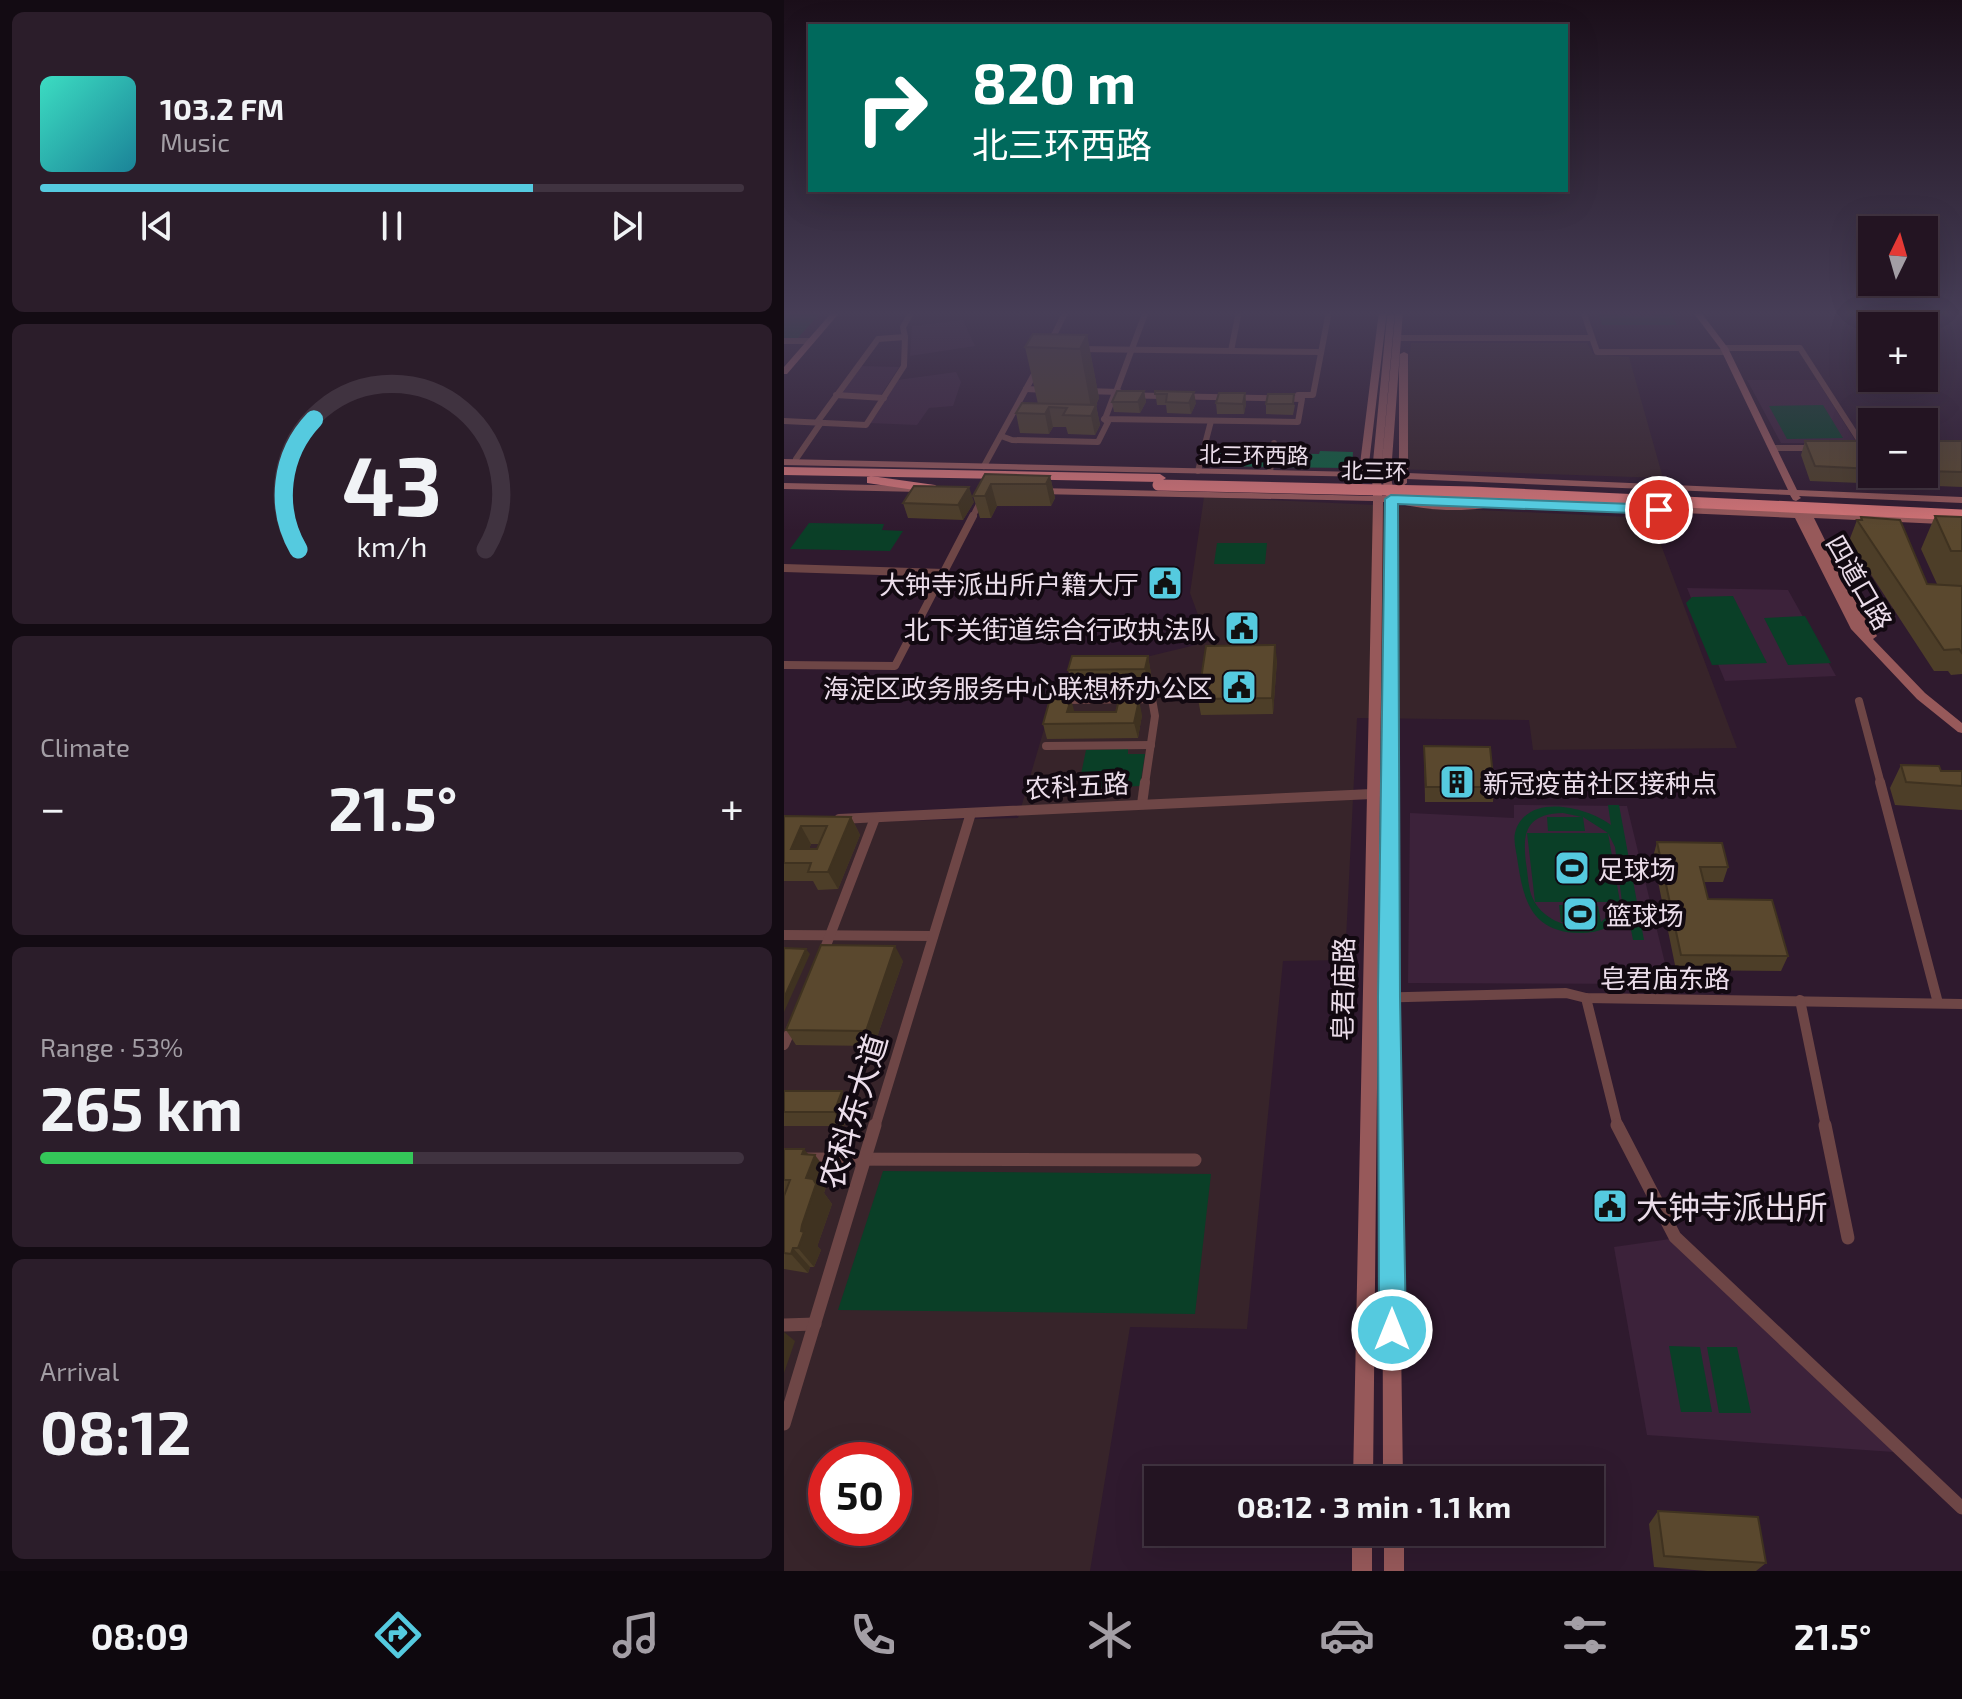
<!DOCTYPE html>
<meta charset="utf-8">
<style>
:root{--surface:#231422;--page:#2b1d2a;--text:#f1f3f6;--muted:#a39ea5;--line:#403340;--accent:#55cadf}
body{margin:0;font-family:"Exo 2","Noto Sans SC",sans-serif;background:var(--page);color:var(--text);height:100vh;display:flex;flex-direction:column;font-size:30px;white-space:nowrap}
*{box-sizing:border-box;margin:0}
p{font-size:26px;color:var(--muted)}
.icon{flex:none;width:44px;height:44px;fill:none;stroke:currentColor;stroke-width:2;stroke-linecap:round;stroke-linejoin:round}
.map{position:relative;flex:1;overflow:hidden}
.panel{display:flex;flex-direction:column;gap:12px;padding:12px;background:#130b13;width:784px}
.panel>*{flex:none}
.top-card{position:absolute;left:24px;top:24px;width:760px;height:168px;border-radius:0px;box-shadow:0 8px 32px #0002,0 0 0 2px var(--line);background:#00695c;color:#fff;overflow:hidden}
.needle{width:52px;rotate:5deg}
.buttons{position:absolute;left:1074px;top:216px;display:grid;gap:16px}
.buttons a{display:grid;place-items:center;width:80px;height:80px;border-radius:0px;background:var(--surface);box-shadow:0 8px 32px #0002,0 0 0 2px var(--line);font-size:40px}
.speed{position:absolute;left:24px;top:1442px;display:flex;gap:16px;font-size:40px;font-weight:700;text-align:center}
.speed>*{display:grid;place-content:center;width:104px;height:104px;border-radius:50%;background:var(--surface);box-shadow:0 8px 32px #0002,0 0 0 2px var(--line);line-height:1}
.speed .limit{border:12px solid #d22;background:#fff;color:#111}
.pin{position:absolute;display:grid;place-items:center;width:68px;height:68px;color:#fff;margin:-34px;border:4px solid #fff;border-radius:50%;box-shadow:0 2px 8px #0007}
.me{position:absolute;width:88px;margin:-44px;rotate:0deg;stroke-linejoin:round;filter:drop-shadow(0 0 6px #0008)}
.turn{display:flex;align-items:center;gap:28px;height:168px;padding:0 32px;font-size:36px}
.turn .icon{width:104px;height:104px;stroke-width:2.5}
.turn b{display:block;font-size:56px;line-height:68px}
.big{font-size:60px;font-weight:700;line-height:1.1}
.panel .card{flex:1;display:flex;flex-direction:column;justify-content:center;gap:12px;min-width:0;padding:0 28px;border-radius:12px;background:var(--page)}
.panel .dial{align-items:center;gap:0}
.dial svg{height:208px;overflow:visible;fill:none;stroke:var(--line);stroke-width:7;stroke-linecap:round;text-anchor:middle}
.dial text{fill:var(--text);stroke:none}
.song{display:flex;align-items:center;gap:24px}
.cover{width:96px;height:96px;border-radius:12px;background:linear-gradient(135deg,hsl(170 70% 55%),hsl(190 70% 35%))}
.played{height:8px;border-radius:4px;background:linear-gradient(90deg,var(--accent) 70%,var(--line) 70%)}
.keys{display:flex;justify-content:space-around;direction:ltr}
.heat{display:flex;justify-content:space-between;align-items:center;font-size:44px;direction:ltr}
.charge{height:12px;border-radius:6px;background:linear-gradient(90deg,#34c759 53%,var(--line) 0)}
.trip{position:absolute;left:360px;top:1466px;width:460px;height:80px;border-radius:0px;background:var(--surface);box-shadow:0 8px 32px #0002,0 0 0 2px var(--line);font-weight:700;line-height:80px;text-align:center}
.dock{display:flex;height:128px;justify-content:space-around;align-items:center;background:#0e080e;color:var(--muted)}
.dock .icon{width:56px;height:56px}
.dock .on{color:var(--accent)}
.dock b{font-size:36px;color:var(--text)}
main{display:flex;flex:1;min-height:0}
.map>svg:first-child{display:block}
</style>
<main>
<section class="panel">
<div class="card">
<div class="song"><i class="cover"></i><div><b>103.2 FM</b><p>Music</p></div></div>
<div class="played"></div>
<div class="keys"><svg class="icon" aria-label="previous" viewBox="0 0 24 24"><path d="M18 5L8 12l10 7zM5 5v14"/></svg><svg class="icon" aria-label="pause" viewBox="0 0 24 24"><path d="M8 5v14M16 5v14"/></svg><svg class="icon" aria-label="next" viewBox="0 0 24 24"><path d="M6 5l10 7-10 7zM19 5v14"/></svg></div>
</div>
<div class="card dial"><svg viewBox="0 0 100 80">
<path d="M14 69A42 42 0 1 1 86 69"/>
<path d="M14 69A42 42 0 0 1 20 19" stroke="#55cadf"/>
<text x="50" y="56" font-size="32" font-weight="700">43</text>
<text x="50" y="72" font-size="11">km/h</text>
</svg></div>
<div class="card"><p>Climate</p>
<div class="heat"><a>−</a><b class="big">21.5°</b><a>+</a></div>
</div>
<div class="card"><p>Range · 53%</p><b class="big">265 km</b><div class="charge"></div></div>
<div class="card"><p>Arrival</p><b class="big">08:12</b></div>
</section>
<div class="map">
<svg width="1178" height="1571" viewBox="0 0 1178 1571">
<rect width="100%" height="100%" fill="#2f1a2e"/>
<!-- commercial -->
<g fill="#37242a" fill-rule="evenodd">
<path d="M627,343H803L809,354L845,357L879,478L613,469Z"/>
<path d="M420,497L867,518L953,748L749,750L745,720L573,718L561,960L499,961L463,1329L346,1327L306,1571H0V824L234,818L275,678L424,642L406,593ZM42,1460H110V1528H42Z"/>
</g>
<!-- built -->
<g fill="#3c223a">
<path d="M179,320L191,346L126,356L128,326Z"/>
<path d="M77,366L115,367L97,395L56,394Z"/>
<path d="M172,372L177,382L169,406L145,408L133,425L84,423L113,380Z"/>
<path d="M963,380H1033L1073,443H997Z"/>
<path d="M903,588L1004,590L1052,676L941,681Z"/>
<path d="M730,805L843,806L886,984L624,983L626,813L730,818Z"/>
<path d="M886,1239L1110,1452L863,1435L830,1247Z"/>
</g>
<!-- green -->
<g fill="#0a3f27" fill-rule="evenodd">
<path d="M0,311H38L13,339L0,338Z"/>
<path d="M813,311L831,312L834,316H870L869,311H886L893,325H818Z"/>
<path d="M1039,405L1059,438L1003,439L985,406Z"/>
<path d="M25,523L100,524L98,530L119,531L106,551L6,549Z"/>
<path d="M433,543H483L481,564H430Z"/>
<path d="M949,596L983,663L928,665L902,603L908,597Z"/>
<path d="M1021,616L1047,663L1004,665L980,618Z"/>
<path d="M344,749V754H361L356,786L294,789L302,750Z"/>
<path d="M824,805H835L860,940H849L843,910C832,926 816,933 796,933C749,932 740,903 734,864C733,854 729,842 731,833C742,791 804,807 827,825ZM779,813L798,817H763L764,831H801L799,817L824,833H743L751,902H836L824,833L831,847L838,902L817,922L814,906L775,905L777,922H814C792,933 760,922 749,899C744,889 744,874 742,863C738,831 743,814 779,813Z"/>
<path d="M99,1171L427,1174L411,1314L54,1310Z"/>
<path d="M885,1346L916,1347L928,1412H897Z"/>
<path d="M923,1347H953L967,1413H935Z"/>
</g>
<!-- forest -->
<path fill="#0a603c" d="M536,451L569,452L568,465L561,468L427,466L430,452L535,454Z"/>
<g fill="none" stroke-linecap="round" stroke-linejoin="round">
<!-- street-far3 -->
<g stroke="#6e4646" stroke-width="6">
<path d="M799,311L813,352H942"/>
<path d="M121,337L119,327L128,311"/>
<path d="M613,338H806"/>
<path d="M0,341H27"/>
<path d="M266,343L282,311"/>
<path d="M940,348H1016L1081,449"/>
<path d="M295,349L536,352"/>
<path d="M447,351L455,311"/>
<path d="M242,389L263,390"/>
<path d="M302,391L335,392"/>
<path d="M332,392L362,311"/>
<path d="M52,395L100,398"/>
<path d="M330,395L518,399L514,422L321,419Z"/>
<path d="M514,395H529L545,311"/>
<path d="M0,421L82,425L120,366L121,337L94,339L34,421"/>
<path d="M217,436L228,440L314,442L324,422L320,419"/>
<path d="M990,448H1031"/>
<path d="M12,459L36,424"/>
<path d="M200,466L254,367"/>
<path d="M414,471L427,421"/>
<path d="M486,472L490,443"/>
<path d="M188,518L198,498"/>
</g>
<!-- street-far2 -->
<g stroke="#6e4646" stroke-width="8">
<path d="M0,568L160,573"/>
<path d="M0,665L111,666L189,516"/>
<path d="M280,700L368,699L371,716L361,784"/>
<path d="M1075,701L1097,784"/>
<path d="M262,746L367,745"/>
</g>
<!-- street-far1 -->
<g stroke="#6e4646" stroke-width="10">
<path d="M1096,782L1154,1003"/>
<path d="M358,804L361,782"/>
<path d="M55,819L588,794"/>
<path d="M0,935L149,936"/>
<path d="M38,956L91,818"/>
<path d="M584,998L782,993L802,998L1178,1004"/>
<path d="M802,998L834,1127"/>
<path d="M1016,1000L1042,1127"/>
<path d="M0,1045L9,1025"/>
<path d="M91,1127L187,813"/>
</g>
<!-- street -->
<g stroke="#6e4646" stroke-width="13">
<path d="M833,1125L891,1237L1178,1508"/>
<path d="M1041,1125L1064,1238"/>
<path d="M0,1159L411,1160"/>
<path d="M0,1325L31,1324"/>
<path d="M0,1424L91,1125"/>
</g>
<!-- secondary -->
<g fill="#97595a" fill-rule="evenodd">
<path d="M49,311H57L3,374H0V367Z"/>
<path d="M595,311H603L584,472H588L603,316L607,314L611,316L597,472L611,311H619L607,473H615V370L616,354L620,352L624,354V473L1004,490L936,348L908,311H916L944,348L1013,490L1178,497V503L1015,496L1017,498L1012,501L1009,500L1006,495L623,479V483L619,486L615,483V478H607L611,497C637,503 665,505 691,504C701,504 708,499 717,499L1178,519V525L1030,518L1070,599L1093,636L1089,639L1141,693L1178,723V733L1174,732L1133,699L1067,629L1011,518L716,505C682,513 645,511 612,503V997L619,1480H599L598,997L602,502H599L589,1480H569L589,501L255,494L251,491L255,488L589,496L588,477L0,465V459L575,472ZM597,478H598L602,496H598Z"/>
<path d="M0,483L137,486L141,489L137,492L0,489Z"/>
<rect x="568" y="1532" width="20" height="39"/>
<rect x="600" y="1532" width="20" height="39"/>
</g>
<!-- highway -->
<g fill="#d47476" fill-rule="evenodd">
<path d="M0,467L376,474L382,478L376,482L0,475Z"/>
<path d="M87,476L151,485L157,489L151,493L83,483V477Z"/>
</g>
<defs>
<path id="rail" d="M1174,311L1178,313"/>
</defs>
<!-- rail casing -->
<use href="#rail" stroke="#ad9dac" stroke-width="4"/>
<!-- rail -->
<use href="#rail" stroke="#120911" stroke-width="2" stroke-dasharray="6" stroke-linecap="butt"/>
<!-- highway-bridge -->
<path stroke="#d47476" stroke-width="11" d="M374,485L687,492L1178,515"/>
</g>
<!-- wall -->
<g fill="#4d3e28" fill-rule="evenodd">
<path d="M303,335L315,398L312,405L316,425L311,435L284,434L282,427H269L265,434L236,433L232,413L254,404L241,347Z"/>
<path d="M360,391L362,402L356,413L330,412L328,402Z"/>
<path d="M371,391L412,403L407,414L383,413L382,405H373Z"/>
<path d="M461,393L462,404L460,414H433L432,403Z"/>
<path d="M484,394L511,405L509,415L482,414V404Z"/>
<path d="M1021,441H1088V474H1140V441H1178V487L1026,481L1017,455Z"/>
<path d="M201,474L266,476L271,498L267,506H213L207,518H196L189,496Z"/>
<path d="M190,502L179,520L124,518L119,503Z"/>
<path d="M1151,516L1178,517V674L1167,675L1164,671H1150L1065,541L1073,520H1076L1077,517L1143,584H1153L1137,549Z"/>
<path d="M364,656L368,680L365,692L290,693L284,670Z"/>
<path d="M493,660L489,714L417,715L414,699Z"/>
<path d="M290,712L358,715L354,738L263,739L259,724Z"/>
<path d="M640,747L710,787L709,802H641Z"/>
<path d="M1117,765L1157,771H1178V810L1111,805L1106,788Z"/>
<path d="M0,816L67,817L76,835L54,889L34,890L29,881H0ZM27,844H35L33,849H25Z"/>
<path d="M873,842L944,867L939,882H919L924,899L1004,956L997,971L892,970L869,857Z"/>
<path d="M119,961L90,1046L12,1045L2,1030Z"/>
<path d="M0,1091L67,1105L60,1126H0Z"/>
<path d="M0,1149L25,1155L46,1175L40,1193L48,1204L34,1244V1247L37,1250L30,1267H26L24,1273L0,1269Z"/>
<path d="M874,1511L982,1563L972,1571H923L870,1567L865,1524Z"/>
</g>
<!-- shaded-wall -->
<g fill="#3f3220">
<path d="M303,335L315,398L308,413L296,349Z"/>
<path d="M360,391L362,402L356,413L354,402Z"/>
<path d="M410,392L412,403L407,414L405,403Z"/>
<path d="M461,393L462,404L460,414L459,404Z"/>
<path d="M312,405L316,425L311,435L307,416Z"/>
<path d="M265,407L269,427L265,434L261,414Z"/>
<path d="M266,476L271,498L267,506L262,484Z"/>
<path d="M207,484L213,506L207,518L201,496Z"/>
<path d="M185,487L190,502L179,520L174,505Z"/>
<path d="M491,645L493,660L489,714L488,698Z"/>
<path d="M364,656L368,680L365,692L361,669Z"/>
<path d="M287,699L291,714L283,712Z"/>
<path d="M355,700L358,715L354,738L350,723Z"/>
<path d="M67,817L76,835L54,889L44,872Z"/>
<path d="M17,826L27,844L19,863L7,849Z"/>
<path d="M111,946L119,961L90,1046L82,1031Z"/>
<path d="M22,949L26,954L0,1012V998Z"/>
<path d="M58,1091L67,1105L60,1126L50,1112Z"/>
<path d="M20,1149L29,1160L31,1155L46,1175L40,1193L48,1204L34,1244V1247L37,1250L30,1267L14,1248L17,1231L22,1178L18,1154Z"/>
<path d="M9,1248L26,1267L24,1273L7,1254Z"/>
<path d="M0,1332L11,1341L0,1373Z"/>
</g>
<!-- building -->
<g fill="#5a482e" stroke="#3f3220" stroke-width="2" fill-rule="evenodd">
<path d="M249,334L303,335L296,349L241,347Z"/>
<path d="M333,391H360L354,402H328Z"/>
<path d="M371,391L410,392L405,403L382,402L383,394H371Z"/>
<path d="M435,393H461L459,404L432,403Z"/>
<path d="M484,394H510L509,404H482Z"/>
<path d="M238,403L312,405L307,416L279,415L283,408L265,407L261,414L232,413Z"/>
<path d="M1021,441H1088V469L1031,466Z"/>
<path d="M1140,441H1178V472L1140,471Z"/>
<path d="M201,474L266,476L262,484H207L201,496H189Z"/>
<path d="M130,486L185,487L174,505L119,503Z"/>
<path d="M1151,516L1178,517V551H1167Z"/>
<path d="M1077,517L1116,520L1143,584L1178,586V653L1175,649L1160,650L1073,520H1078Z"/>
<path d="M491,645L488,698L414,699L422,646Z"/>
<path d="M288,656H364L361,669L284,670Z"/>
<path d="M266,699H287L283,712H332L335,700H355L350,723L259,724Z"/>
<path d="M640,746L706,747L710,787H642Z"/>
<path d="M1117,765L1155,766L1157,771H1178V786L1122,782Z"/>
<path d="M0,816L67,817L44,872H24L27,863H0ZM17,826H43L33,849H7Z"/>
<path d="M873,842L938,843L944,867H916L924,899L988,900L1004,956L897,955Z"/>
<path d="M37,945L111,946L82,1031L2,1030Z"/>
<path d="M0,948L22,949L0,998Z"/>
<path d="M0,1091H58L50,1112H0Z"/>
<path d="M0,1149H20L18,1154L31,1155L22,1178L29,1179L32,1184L18,1225L17,1231L20,1232L14,1248H9L7,1254L0,1253V1196L6,1180H0Z"/>
<path d="M874,1511L974,1517L982,1563L880,1556Z"/>
</g>
<!-- sky -->
<linearGradient id="sky" x2="0" y2="1"><stop stop-color="#1a0e19"/><stop offset="0.59" stop-color="#473e57"/><stop offset="1" stop-color="#473e57" stop-opacity="0"/></linearGradient>
<rect width="1178" height="531" fill="url(#sky)"/>
<!-- route -->
<path fill="#55cadf" stroke="#378391" stroke-width="2" d="M607,495L875,505L882,510L875,514L614,504L616,997L622,1330L618,1340L608,1344L599,1340L595,1330L594,997L601,499Z"/>
<!-- icons -->
<defs>
<symbol id="civic-square" viewBox="-11 -11 22 22"><rect x="-9" y="-9" width="18" height="18" rx="4" fill="#55cadf" stroke="#120911"/><path d="M-.6-6.5H3V-4.5H.6V-3L4-1V1h2V6H-6V1h2V-1L-.6-3ZM-1.2 2.5V6h2.4V2.5Z" fill="#111"/></symbol>
<symbol id="building-square" viewBox="-11 -11 22 22"><rect x="-9" y="-9" width="18" height="18" rx="4" fill="#55cadf" stroke="#120911"/><path d="M-4-6H4V6H1V3H-1V6H-4ZM-2.5-4.3h1.7v1.8h-1.7ZM.8-4.3h1.7v1.8H.8ZM-2.5-1h1.7V.8h-1.7ZM.8-1h1.7V.8H.8Z" fill="#111"/></symbol>
<symbol id="stadium-square" viewBox="-11 -11 22 22"><rect x="-9" y="-9" width="18" height="18" rx="4" fill="#55cadf" stroke="#120911"/><path d="M0-5a6.5 5 0 1 0 0 10a6.5 5 0 1 0 0-10ZM-3.5-1.8h7v3.6h-7Z" fill="#111"/></symbol>
</defs>
<g fill-rule="evenodd">
<use href="#civic-square" x="361" y="563" width="40" height="40"/>
<use href="#civic-square" x="438" y="608" width="40" height="40"/>
<use href="#civic-square" x="435" y="667" width="40" height="40"/>
<use href="#building-square" x="653" y="762" width="40" height="40"/>
<use href="#stadium-square" x="768" y="848" width="40" height="40"/>
<use href="#stadium-square" x="776" y="894" width="40" height="40"/>
<use href="#civic-square" x="806" y="1186" width="40" height="40"/>
</g>
<g text-anchor="middle" dominant-baseline="central" stroke-width="8" stroke-linejoin="round" paint-order="stroke">
<!-- far-street labels -->
<g font-size="22" fill="#ebddea" stroke="#120911">
<text transform="translate(470 454) rotate(1)">北三环西路</text>
<text transform="translate(590 470) rotate(1)">北三环</text>
</g>
<!-- street labels -->
<g font-size="26" fill="#ebddea" stroke="#120911">
<text transform="translate(1076 582) rotate(60)">四道口路</text>
<text transform="translate(293 785) rotate(-3)">农科五路</text>
<text x="881" y="977">皂君庙东路</text>
<text transform="translate(558 989) rotate(-89)">皂君庙路</text>
</g>
<!-- poi labels -->
<g font-size="26" fill="#ebddea" stroke="#120911" text-anchor="end">
<text x="355" y="583">大钟寺派出所户籍大厅</text>
<text x="432" y="628">北下关街道综合行政执法队</text>
<text x="429" y="687">海淀区政务服务中心联想桥办公区</text>
<text x="699" y="782" text-anchor="start">新冠疫苗社区接种点</text>
<text x="814" y="868" text-anchor="start">足球场</text>
<text x="822" y="914" text-anchor="start">篮球场</text>
</g>
<!-- near-street labels -->
<g font-size="32" fill="#ebddea" stroke="#120911">
<text transform="translate(68 1111) rotate(-73)">农科东大道</text>
</g>
<!-- near-poi labels -->
<g font-size="32" fill="#ebddea" stroke="#120911" text-anchor="start">
<text x="852" y="1206">大钟寺派出所</text>
</g>
</g>
</svg>
<div class="buttons">
<a><svg class="needle" viewBox="-14 -14 28 28"><path d="M0-13l5 13h-10z" fill="#e53935"/><path d="M0 13l5-13h-10z" fill="#a39ea5"/></svg></a>
<a>+</a>
<a>−</a>
</div>
<div class="speed"><div class="limit">50</div></div>
<div class="pin" style="left:875px;top:510px;background:#d93025"><svg class="icon" aria-label="arrive" viewBox="0 0 24 24"><path d="M6 21V4h12l-3 4 3 4H6"/></svg></div>
<svg class="me" style="left:608px;top:1330px" viewBox="-20 -20 40 40"><circle r="17" fill="#55cadf" stroke="#fff" stroke-width="3"/><path d="M0-11L8 9 0 5-8 9z" fill="#fff"/></svg>
<div class="trip">08:12 · 3 min · 1.1 km</div>
<div class="top-card">
<div class="turn"><svg class="icon" aria-label="right" viewBox="0 0 24 24"><path d="M7 20v-9h11M14 6l5 5-5 5"/></svg><div><b>820 m</b>北三环西路</div></div>
</div>
</div>
</main>
<nav class="dock">
<b>08:09</b>
<svg class="icon on" aria-label="directions" viewBox="0 0 24 24"><path d="M12 3l9 9-9 9-9-9zM9 14v-3h6M13 9l2 2-2 2"/></svg>
<svg class="icon" aria-label="music" viewBox="0 0 24 24"><path d="M9 18V5l10-2v13"/><circle cx="6" cy="18" r="3"/><circle cx="16" cy="16" r="3"/></svg>
<svg class="icon" aria-label="phone" viewBox="0 0 24 24"><path d="M5 4h4l2 5-3 2q2 4 5 5l2-3 5 2v4C11 20 4 13 5 4z"/></svg>
<svg class="icon" aria-label="climate" viewBox="0 0 24 24"><path d="M12 3v18M4 7l16 10M4 17L20 7"/></svg>
<svg class="icon" aria-label="car" viewBox="0 0 24 24"><path d="M5 17H2v-5l4-1 3-4h7l3 4 3 1v5h-3M9 17h6M6 11h13"/><circle cx="7" cy="17" r="2"/><circle cx="17" cy="17" r="2"/></svg>
<svg class="icon" aria-label="filters" viewBox="0 0 24 24"><path d="M4 7h16M4 17h16"/><circle cx="9" cy="7" r="2"/><circle cx="15" cy="17" r="2"/></svg>
<b>21.5°</b>
</nav>
